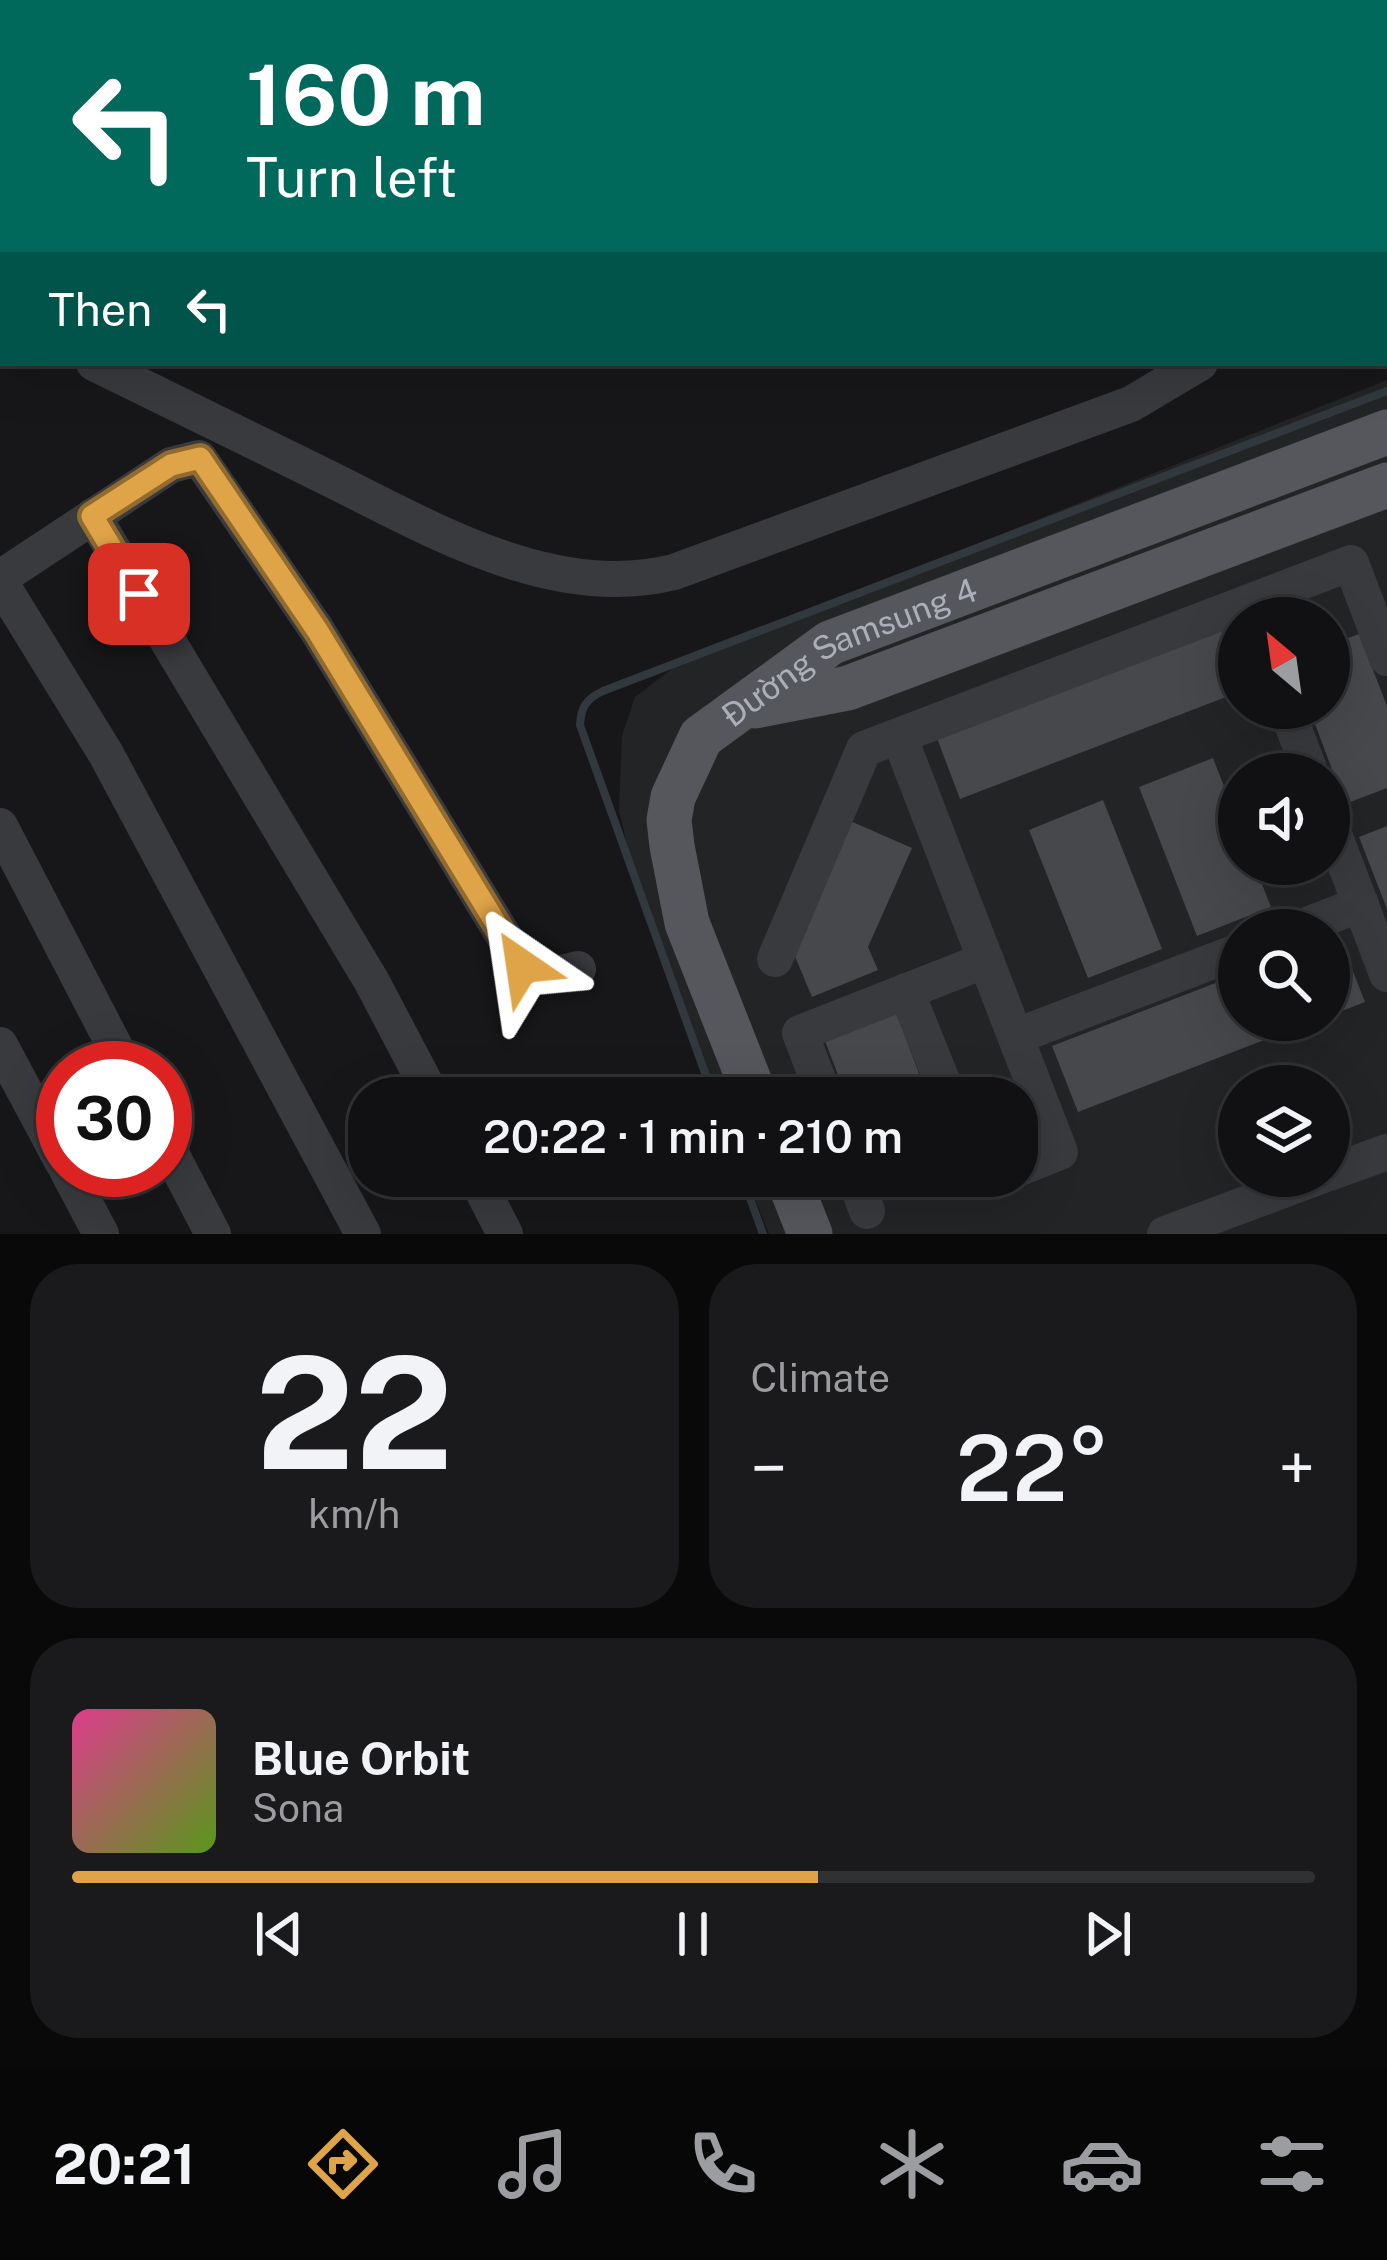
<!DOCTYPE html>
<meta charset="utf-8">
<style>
:root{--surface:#111113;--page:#1a1a1c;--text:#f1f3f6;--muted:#9c9da0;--line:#303133;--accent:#e0a448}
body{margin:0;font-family:"Public Sans",sans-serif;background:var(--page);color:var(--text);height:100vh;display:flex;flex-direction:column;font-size:45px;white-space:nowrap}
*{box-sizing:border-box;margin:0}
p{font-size:39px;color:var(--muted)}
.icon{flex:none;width:66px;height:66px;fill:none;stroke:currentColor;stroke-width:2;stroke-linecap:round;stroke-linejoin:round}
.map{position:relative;height:1234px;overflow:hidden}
.sheet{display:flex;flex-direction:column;gap:30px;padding:30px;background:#09090a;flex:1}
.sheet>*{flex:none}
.guide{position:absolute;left:0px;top:0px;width:1389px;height:366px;box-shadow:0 12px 48px #0002,0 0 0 3px var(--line);background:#00695c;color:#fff;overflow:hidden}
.needle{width:78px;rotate:331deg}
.buttons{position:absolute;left:1218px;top:597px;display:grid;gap:24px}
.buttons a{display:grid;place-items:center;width:132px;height:132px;border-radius:50%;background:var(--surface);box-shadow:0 12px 48px #0002,0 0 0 3px var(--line);font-size:60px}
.speed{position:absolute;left:36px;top:1041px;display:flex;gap:24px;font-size:60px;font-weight:700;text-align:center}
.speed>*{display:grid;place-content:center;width:156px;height:156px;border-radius:50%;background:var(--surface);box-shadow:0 12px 48px #0002,0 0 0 3px var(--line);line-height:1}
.speed .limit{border:18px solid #d22;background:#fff;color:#111}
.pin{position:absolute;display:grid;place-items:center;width:102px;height:102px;color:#fff;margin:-51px;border-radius:24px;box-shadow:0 6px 18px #0006}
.me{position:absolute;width:132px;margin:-66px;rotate:328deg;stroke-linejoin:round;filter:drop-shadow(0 0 9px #0008)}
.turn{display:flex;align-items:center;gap:42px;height:252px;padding:0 48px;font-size:54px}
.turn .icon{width:156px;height:156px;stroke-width:2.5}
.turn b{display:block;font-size:84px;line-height:102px}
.then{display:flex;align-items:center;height:114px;padding:0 48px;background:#0003;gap:24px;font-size:45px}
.big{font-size:90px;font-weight:600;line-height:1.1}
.sheet .card{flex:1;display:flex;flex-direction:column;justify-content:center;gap:18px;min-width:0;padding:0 42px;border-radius:48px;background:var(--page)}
.sheet .dial{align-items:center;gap:0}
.dial b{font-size:156px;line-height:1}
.song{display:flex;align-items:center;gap:36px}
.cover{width:144px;height:144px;border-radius:18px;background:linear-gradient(135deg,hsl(330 70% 55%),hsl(90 70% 35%))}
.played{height:12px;border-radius:6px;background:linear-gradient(90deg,var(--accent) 60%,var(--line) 60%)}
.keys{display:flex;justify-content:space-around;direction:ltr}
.heat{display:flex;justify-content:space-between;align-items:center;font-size:66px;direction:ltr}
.sheet .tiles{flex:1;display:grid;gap:30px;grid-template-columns:1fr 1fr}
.card:last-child{grid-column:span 2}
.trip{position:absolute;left:348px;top:1077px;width:690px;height:120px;border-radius:48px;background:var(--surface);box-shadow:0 12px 48px #0002,0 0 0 3px var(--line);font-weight:600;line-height:120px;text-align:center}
.tab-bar{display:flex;height:192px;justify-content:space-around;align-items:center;background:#070708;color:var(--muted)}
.tab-bar .icon{width:84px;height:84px}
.tab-bar .selected{color:var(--accent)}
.tab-bar b{font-size:54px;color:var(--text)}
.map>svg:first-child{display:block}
</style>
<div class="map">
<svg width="1387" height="1234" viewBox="0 0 1387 1234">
<rect width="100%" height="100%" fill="#171719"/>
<!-- built -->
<path fill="#232426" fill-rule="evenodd" d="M1387,380V1234H769L746,1176H1017V1098H716L644,915L619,811L622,735L635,697L681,662ZM1239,618H1329V708H1239ZM1239,774H1329V864H1239ZM1239,930H1329V1020H1239ZM1239,1086H1329V1176H1239Z"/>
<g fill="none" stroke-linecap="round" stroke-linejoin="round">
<!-- stream -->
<g stroke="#31393e" stroke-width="8">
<path d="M714,1098L580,725C581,707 586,699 603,691L1387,391"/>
<path d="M742,1176L763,1234"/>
</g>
</g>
<!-- building -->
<g fill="#46484c">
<path d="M1221,623L1239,668V692L960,799L935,733Z"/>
<path d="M1359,634L1387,706V788L1345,804L1309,708H1329V645Z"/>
<path d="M1213,758L1239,825V864H1254L1271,907L1197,936L1139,787Z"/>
<path d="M1103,800L1162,949L1088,978L1029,830Z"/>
<path d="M848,820L912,848L868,947L878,970L812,997L791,947Z"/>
<path d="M1387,826V909L1359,837Z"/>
<path d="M1339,936L1365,1002L1329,1016V940Z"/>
<path d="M1239,974V1020H1316L1078,1112L1052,1046Z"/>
<path d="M897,1014L928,1098H847L825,1041Z"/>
</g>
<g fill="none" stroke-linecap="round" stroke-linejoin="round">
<!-- minor -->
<g stroke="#393a3e" stroke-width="36">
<path d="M1019,0L1020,3"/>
<path d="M1244,0L1245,3"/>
<path d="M1386,52H1387"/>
<path d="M1386,292H1387"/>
<path d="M0,321L3,322"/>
<path d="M94,363C168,400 243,436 318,473C425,525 550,603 674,572L1131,404L1200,363"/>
<path d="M93,516L372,982L433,1098"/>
<path d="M0,578L171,465L199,458L317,630L522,966L558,974L578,969"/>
<path d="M0,582L106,754L363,1234"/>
<path d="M1286,708L1311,774"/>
<path d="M899,736L1060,1152L1017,1169"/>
<path d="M1329,821L1387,974"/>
<path d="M0,826L126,1068"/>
<path d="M1294,930L1361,904"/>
<path d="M775,959L864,749L1351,563L1387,658"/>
<path d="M906,991L949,1098"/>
<path d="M1017,1036L1239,951"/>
<path d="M0,1045L63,1163"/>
<path d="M825,1098L800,1033L986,960"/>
<path d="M165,1142L213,1234"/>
<path d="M67,1170L101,1234"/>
<path d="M1329,1173L1387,1152"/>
<path d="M475,1176L505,1234"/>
<path d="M854,1176L867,1211"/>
<path d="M980,1176L982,1182L998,1176"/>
<path d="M1165,1234L1321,1176"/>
</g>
<!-- major -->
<g stroke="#55575c" stroke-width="45">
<path d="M755,706L848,688L1387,485"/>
<path id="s1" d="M756,1098L687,923L672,846L669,820L673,797L701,737L830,643L1387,432"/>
<path d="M787,1176L810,1234"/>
</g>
</g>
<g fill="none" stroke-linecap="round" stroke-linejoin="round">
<defs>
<path id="route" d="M139,594L92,516L171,465L200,458L317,630L522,966"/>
</defs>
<!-- route casing -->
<use href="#route" stroke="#926b2f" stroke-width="30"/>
<!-- route -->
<use href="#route" stroke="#e0a448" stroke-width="21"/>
</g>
<g text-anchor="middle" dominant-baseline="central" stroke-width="12" stroke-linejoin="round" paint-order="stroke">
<!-- street labels -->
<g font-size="33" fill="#abb0b8" stroke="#121214">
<text stroke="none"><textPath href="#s1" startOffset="555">Đường Samsung 4</textPath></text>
</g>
</g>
</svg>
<div class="buttons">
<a><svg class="needle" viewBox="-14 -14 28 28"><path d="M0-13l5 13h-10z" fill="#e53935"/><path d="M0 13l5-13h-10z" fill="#9c9da0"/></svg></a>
<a><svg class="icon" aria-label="sound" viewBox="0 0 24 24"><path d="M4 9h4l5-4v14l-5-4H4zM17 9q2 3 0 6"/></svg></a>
<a><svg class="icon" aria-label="search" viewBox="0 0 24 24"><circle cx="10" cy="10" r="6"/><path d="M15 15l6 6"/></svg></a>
<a><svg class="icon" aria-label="layers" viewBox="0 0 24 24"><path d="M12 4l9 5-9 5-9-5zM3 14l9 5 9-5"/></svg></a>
</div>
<div class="speed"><div class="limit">30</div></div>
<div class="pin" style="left:139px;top:594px;background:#d93025"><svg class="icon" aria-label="arrive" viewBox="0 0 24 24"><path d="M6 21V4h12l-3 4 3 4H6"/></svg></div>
<svg class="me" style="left:522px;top:966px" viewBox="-20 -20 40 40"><path d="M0-17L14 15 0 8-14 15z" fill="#e0a448" stroke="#fff" stroke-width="4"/></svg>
<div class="trip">20:22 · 1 min · 210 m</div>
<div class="guide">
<div class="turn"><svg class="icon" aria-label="left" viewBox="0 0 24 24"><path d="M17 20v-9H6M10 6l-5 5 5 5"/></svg><div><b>160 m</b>Turn left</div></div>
<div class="then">Then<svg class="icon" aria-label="left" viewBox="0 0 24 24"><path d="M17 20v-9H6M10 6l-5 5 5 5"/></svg></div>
</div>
</div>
<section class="sheet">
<div class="tiles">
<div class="card dial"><b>22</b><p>km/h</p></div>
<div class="card"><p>Climate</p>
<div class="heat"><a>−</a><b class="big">22°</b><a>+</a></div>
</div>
<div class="card">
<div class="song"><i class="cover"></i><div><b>Blue Orbit</b><p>Sona</p></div></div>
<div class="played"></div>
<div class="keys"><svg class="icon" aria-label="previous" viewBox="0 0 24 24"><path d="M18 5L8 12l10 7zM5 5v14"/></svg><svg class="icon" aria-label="pause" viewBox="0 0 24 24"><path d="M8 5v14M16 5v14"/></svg><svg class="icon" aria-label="next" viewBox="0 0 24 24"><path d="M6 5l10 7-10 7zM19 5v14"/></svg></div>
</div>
</div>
</section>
<nav class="tab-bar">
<b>20:21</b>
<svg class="icon selected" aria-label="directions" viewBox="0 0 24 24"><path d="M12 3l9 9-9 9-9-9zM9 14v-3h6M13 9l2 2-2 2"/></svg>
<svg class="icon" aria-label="music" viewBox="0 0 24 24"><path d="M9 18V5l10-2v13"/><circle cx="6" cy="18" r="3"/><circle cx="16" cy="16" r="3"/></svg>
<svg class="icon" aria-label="phone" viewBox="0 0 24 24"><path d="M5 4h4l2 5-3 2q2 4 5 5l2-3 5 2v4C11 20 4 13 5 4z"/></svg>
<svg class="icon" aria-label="climate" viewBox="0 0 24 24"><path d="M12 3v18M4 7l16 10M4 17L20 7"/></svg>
<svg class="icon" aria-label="car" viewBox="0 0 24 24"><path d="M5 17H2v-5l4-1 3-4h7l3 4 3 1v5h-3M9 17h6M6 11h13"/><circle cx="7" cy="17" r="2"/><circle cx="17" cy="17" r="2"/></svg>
<svg class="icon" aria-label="filters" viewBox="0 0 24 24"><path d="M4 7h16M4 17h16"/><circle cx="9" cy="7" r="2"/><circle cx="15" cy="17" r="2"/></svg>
</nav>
